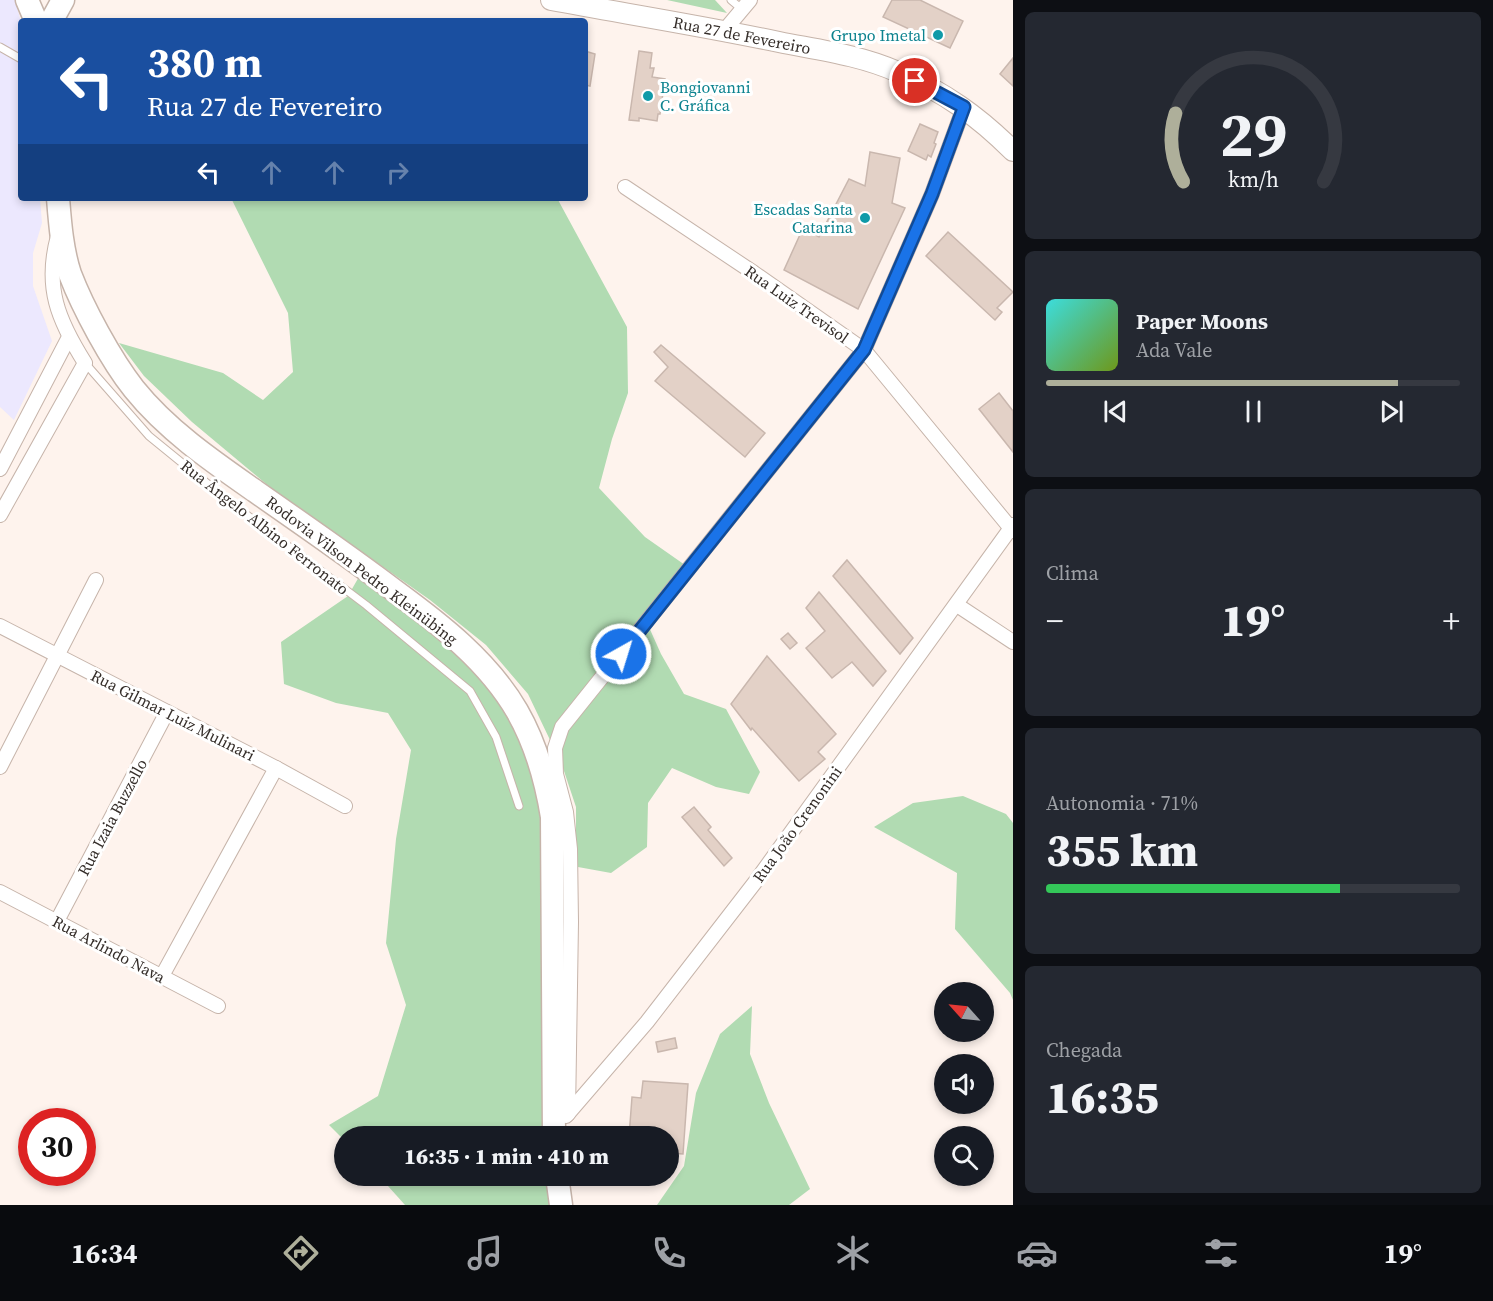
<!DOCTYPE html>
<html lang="pt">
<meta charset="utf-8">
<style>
:root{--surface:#171b24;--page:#242831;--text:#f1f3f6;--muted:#9ea1a6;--line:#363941;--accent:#aeaf9a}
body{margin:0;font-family:"Source Serif 4",serif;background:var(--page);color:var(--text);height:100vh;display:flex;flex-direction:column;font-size:22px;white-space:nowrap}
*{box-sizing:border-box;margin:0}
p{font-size:20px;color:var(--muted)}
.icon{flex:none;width:33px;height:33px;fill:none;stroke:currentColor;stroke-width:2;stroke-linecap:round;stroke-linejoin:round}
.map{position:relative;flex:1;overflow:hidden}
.panel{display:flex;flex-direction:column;gap:12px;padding:12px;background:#0d0f14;width:480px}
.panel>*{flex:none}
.banner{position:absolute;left:18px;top:18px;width:570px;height:183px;border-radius:6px;box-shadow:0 3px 9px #0003;background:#1a4fa0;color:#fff;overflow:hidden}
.needle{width:39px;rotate:297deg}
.buttons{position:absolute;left:934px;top:982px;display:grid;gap:12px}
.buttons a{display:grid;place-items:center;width:60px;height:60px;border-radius:50%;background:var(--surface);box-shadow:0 3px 9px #0003;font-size:30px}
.speed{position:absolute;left:18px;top:1108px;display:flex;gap:12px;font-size:30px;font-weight:700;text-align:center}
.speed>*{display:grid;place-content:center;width:78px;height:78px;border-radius:50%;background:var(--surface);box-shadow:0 3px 9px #0003;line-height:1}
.speed .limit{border:9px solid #d22;background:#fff;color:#111}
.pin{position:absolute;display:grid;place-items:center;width:51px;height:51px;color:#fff;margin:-26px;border:3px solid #fff;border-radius:50%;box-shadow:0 2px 6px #0007}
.me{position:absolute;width:66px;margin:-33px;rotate:39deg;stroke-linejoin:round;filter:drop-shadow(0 0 4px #0008)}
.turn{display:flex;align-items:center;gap:21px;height:126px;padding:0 30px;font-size:27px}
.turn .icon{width:78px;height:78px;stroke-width:2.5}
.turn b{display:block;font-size:42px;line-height:51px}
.lanes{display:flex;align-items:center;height:57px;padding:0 30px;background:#0003;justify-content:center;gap:30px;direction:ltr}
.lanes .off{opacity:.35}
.big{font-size:45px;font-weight:800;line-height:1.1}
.panel .card{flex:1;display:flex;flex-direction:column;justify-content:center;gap:9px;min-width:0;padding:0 21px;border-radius:9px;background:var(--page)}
.panel .dial{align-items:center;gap:0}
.dial svg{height:156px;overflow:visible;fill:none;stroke:var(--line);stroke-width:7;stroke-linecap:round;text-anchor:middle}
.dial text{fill:var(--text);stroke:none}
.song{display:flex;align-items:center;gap:18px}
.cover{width:72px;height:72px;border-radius:9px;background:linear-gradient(135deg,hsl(180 70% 55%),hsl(80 70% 35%))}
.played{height:6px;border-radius:3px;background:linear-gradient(90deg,var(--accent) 85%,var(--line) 85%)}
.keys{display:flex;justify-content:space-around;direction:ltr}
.heat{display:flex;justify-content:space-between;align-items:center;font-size:33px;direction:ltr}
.charge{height:9px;border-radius:4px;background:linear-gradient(90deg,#34c759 71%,var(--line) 0)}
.trip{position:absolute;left:334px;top:1126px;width:345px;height:60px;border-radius:30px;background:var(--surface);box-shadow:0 3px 9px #0003;font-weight:800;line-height:60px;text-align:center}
.dock{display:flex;height:96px;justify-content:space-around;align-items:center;background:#090b0e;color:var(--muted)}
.dock .icon{width:42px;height:42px}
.dock .active{color:var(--accent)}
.dock b{font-size:27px;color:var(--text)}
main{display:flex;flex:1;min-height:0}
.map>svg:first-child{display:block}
</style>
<main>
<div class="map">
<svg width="1013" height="1205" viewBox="0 0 1013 1205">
<rect width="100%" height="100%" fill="#fef3ed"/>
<!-- commercial -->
<path fill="#ece8fe" d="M0,0H15L21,22V198H40L42,223L33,253V286L52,341L14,420L0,407Z"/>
<!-- green -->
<g fill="#b1dbb2">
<path d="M667,0H715L727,13Z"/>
<path d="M231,198H557L627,327L628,393L612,439L599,488L645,537L685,565L644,616L661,654L684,694L726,709L760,772L749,794L716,787L672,768L648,803L647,847L611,873L578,867L576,847V807L562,765L528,694L486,645L430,600L271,488L192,422L144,376L119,343L223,373L263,400L293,372L288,313Z"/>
<path d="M360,575L452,644L507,710L530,756L541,818L545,1137H345V1141L329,1125L378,1096L406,1005L386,943L396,839L411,750L388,713L336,703L284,684L281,642L348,596Z"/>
<path d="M963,796L1006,814L1013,823V1000L1010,993L955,929L957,873L874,827L913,803Z"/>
<path d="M752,1006L750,1054L769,1103L810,1189L789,1205H657L684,1166L696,1093L720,1034Z"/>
<path d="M379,1176H546L551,1205H405Z"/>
</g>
<!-- building -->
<g fill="#e3d1c7" stroke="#c9b7ae" stroke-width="1.5">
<path d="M892,0H920L963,21L950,48L883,17Z"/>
<path d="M585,51L595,54L590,86L585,85Z"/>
<path d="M639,51L652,53L650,68H654L652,77L665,79L660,114H658L657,121L639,118V121L629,120Z"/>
<path d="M1013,58V86L1000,74Z"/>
<path d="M920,124L938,132L934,143L936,144L931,157L928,155L926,160L908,151Z"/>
<path d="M870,152L900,158L892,203L905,208L858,309L784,270L803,228L819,237L849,179L865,186Z"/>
<path d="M948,232L1013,292L997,308L1002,312L995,320L926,256Z"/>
<path d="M661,345L765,433L745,457L655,381L668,367L654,352Z"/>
<path d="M999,393L1013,411V452L979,409Z"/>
<path d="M847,560L913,638L900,654L833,576Z"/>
<path d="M819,592L886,671L873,686L852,662L832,678L806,648L825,631L806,608Z"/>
<path d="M788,633L797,643L790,649L781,639Z"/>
<path d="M767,656L836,734L818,752L825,759L799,781L752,728L751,730L731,704Z"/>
<path d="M694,807L711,827L708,830L732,858L724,866L682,817Z"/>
<path d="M675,1038L677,1048L658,1052L656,1042Z"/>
<path d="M643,1081L688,1084L683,1154L669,1153V1137H629L632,1097L641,1098Z"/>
</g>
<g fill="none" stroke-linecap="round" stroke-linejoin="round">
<defs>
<g id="service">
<path d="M731,0L743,10"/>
<path d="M0,47L21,59"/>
<path d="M85,363L149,436L235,506L366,605L470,691L496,737L519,806"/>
</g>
<g id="minor">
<path d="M724,31L750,0"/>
<path d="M625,187L754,273L864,350L1013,531"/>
<path d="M0,469L69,337"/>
<path d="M0,515L85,363C58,320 44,287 58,236"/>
<path d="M957,605L1013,642"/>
<path d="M0,626L276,768L345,806"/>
<path d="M0,767L96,580"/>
<path d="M0,892L218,1006"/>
<path d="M57,921L167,712"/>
<path d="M162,976L276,768"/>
<path d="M568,1114L571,922L570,849L566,812L556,774L555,748L562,727L864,350L932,194L964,107"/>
<path d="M566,1116L647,1022L756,881L1013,525"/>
</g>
<path id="secondary" d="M551,0C627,14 703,26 779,42C819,50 860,55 898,72C944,92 978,116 1013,151"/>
<g id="primary">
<path d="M27,0L36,21"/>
<path d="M52,20L63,0"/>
<path d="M58,198C60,223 62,250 70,274C83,308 111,360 134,389C167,430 212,461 255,491C302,524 349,556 395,591C440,624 488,661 517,711C536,744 546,780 552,817L554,1137"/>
<path d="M557,1176L561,1205"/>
</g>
</defs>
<!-- service casing -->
<use href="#service" stroke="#c6b4aa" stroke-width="9"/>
<!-- minor casing -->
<use href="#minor" stroke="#c6b4aa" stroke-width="16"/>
<!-- secondary casing -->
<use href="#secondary" stroke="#c6b4aa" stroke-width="22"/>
<!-- primary casing -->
<use href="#primary" stroke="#c6b4aa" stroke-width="25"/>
<!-- service -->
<use href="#service" stroke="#fff" stroke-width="7"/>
<!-- minor -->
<use href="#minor" stroke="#fff" stroke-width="14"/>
<!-- secondary -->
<use href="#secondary" stroke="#fff" stroke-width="20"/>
<!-- primary -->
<use href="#primary" stroke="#fff" stroke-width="22"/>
</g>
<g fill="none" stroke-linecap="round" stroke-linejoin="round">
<defs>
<path id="route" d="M621,654L864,350L932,194L964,107L915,81"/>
</defs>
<!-- route casing -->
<use href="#route" stroke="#114b97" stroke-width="15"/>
<!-- route -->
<use href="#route" stroke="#1a73e8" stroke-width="10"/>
</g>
<!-- markers -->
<g fill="#0f9aa8" stroke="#fff" stroke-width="2">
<circle cx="938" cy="35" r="6"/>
<circle cx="648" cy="96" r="6"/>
<circle cx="865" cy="218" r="6"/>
</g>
<g text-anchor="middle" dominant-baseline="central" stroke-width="6" stroke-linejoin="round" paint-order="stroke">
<!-- street labels -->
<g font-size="16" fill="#352e2a" stroke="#fff">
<text transform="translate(742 35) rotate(11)">Rua 27 de Fevereiro</text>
<text transform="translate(797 304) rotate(35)">Rua Luiz Trevisol</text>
<text transform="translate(265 527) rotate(38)">Rua Ângelo Albino Ferronato</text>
<text transform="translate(362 570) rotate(37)">Rodovia Vilson Pedro Kleinübing</text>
<text transform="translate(173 715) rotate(27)">Rua Gilmar Luiz Mulinari</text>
<text transform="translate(112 817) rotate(-62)">Rua Izaia Buzzello</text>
<text transform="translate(797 824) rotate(-54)">Rua João Crenonini</text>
<text transform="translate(109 949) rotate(28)">Rua Arlindo Nava</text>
</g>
<!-- culture labels -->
<g font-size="16" fill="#0d838f" stroke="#fff" text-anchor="end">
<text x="926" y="35">Grupo Imetal</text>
<text x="660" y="87" text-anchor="start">Bongiovanni<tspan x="660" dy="18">C. Gráfica</tspan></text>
<text x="853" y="209">Escadas Santa<tspan x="853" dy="18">Catarina</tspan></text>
</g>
</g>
</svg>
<div class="buttons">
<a><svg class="needle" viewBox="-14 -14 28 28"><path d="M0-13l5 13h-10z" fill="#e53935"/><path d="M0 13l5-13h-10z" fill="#9ea1a6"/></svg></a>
<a><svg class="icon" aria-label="sound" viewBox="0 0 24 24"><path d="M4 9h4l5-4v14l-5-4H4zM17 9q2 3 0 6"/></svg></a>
<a><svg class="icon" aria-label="search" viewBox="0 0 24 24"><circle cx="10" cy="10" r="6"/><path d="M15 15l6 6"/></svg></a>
</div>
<div class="speed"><div class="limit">30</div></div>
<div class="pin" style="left:915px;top:81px;background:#d93025"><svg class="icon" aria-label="arrive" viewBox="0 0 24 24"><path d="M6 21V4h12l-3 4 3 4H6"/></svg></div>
<svg class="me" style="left:621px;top:654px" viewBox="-20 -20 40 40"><circle r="17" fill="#1a73e8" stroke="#fff" stroke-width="3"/><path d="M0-11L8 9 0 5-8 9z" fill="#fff"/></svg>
<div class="trip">16:35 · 1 min · 410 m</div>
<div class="banner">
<div class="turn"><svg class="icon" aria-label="left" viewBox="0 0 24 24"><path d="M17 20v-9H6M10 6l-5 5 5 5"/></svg><div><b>380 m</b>Rua 27 de Fevereiro</div></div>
<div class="lanes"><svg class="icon" aria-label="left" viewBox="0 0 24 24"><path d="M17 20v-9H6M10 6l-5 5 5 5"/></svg><svg class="icon off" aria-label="ahead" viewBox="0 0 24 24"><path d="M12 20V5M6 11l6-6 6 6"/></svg><svg class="icon off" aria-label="ahead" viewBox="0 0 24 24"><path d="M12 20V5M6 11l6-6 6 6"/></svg><svg class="icon off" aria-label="right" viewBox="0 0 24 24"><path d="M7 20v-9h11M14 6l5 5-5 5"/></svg></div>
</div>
</div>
<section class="panel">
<div class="card dial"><svg viewBox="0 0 100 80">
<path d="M14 69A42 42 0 1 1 86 69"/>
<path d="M14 69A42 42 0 0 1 10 34" stroke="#aeaf9a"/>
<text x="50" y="56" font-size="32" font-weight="700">29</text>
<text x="50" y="72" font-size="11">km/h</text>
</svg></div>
<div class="card">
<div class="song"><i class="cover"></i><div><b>Paper Moons</b><p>Ada Vale</p></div></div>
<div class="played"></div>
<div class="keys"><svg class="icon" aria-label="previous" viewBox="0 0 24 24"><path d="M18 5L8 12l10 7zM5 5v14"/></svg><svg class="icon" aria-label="pause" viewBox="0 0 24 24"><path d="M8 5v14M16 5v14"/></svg><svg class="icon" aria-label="next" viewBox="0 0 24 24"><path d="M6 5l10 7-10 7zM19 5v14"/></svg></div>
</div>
<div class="card"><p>Clima</p>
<div class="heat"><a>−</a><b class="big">19°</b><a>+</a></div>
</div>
<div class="card"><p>Autonomia · 71%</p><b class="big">355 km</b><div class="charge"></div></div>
<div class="card"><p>Chegada</p><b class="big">16:35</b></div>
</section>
</main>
<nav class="dock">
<b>16:34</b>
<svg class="icon active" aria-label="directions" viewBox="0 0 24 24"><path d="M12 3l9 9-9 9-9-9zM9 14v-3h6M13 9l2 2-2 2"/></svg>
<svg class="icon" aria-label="music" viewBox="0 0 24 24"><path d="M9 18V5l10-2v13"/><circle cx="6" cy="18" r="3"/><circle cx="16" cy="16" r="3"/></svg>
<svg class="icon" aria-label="phone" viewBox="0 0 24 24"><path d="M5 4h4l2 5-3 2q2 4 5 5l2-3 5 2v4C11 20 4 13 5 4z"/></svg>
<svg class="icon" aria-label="climate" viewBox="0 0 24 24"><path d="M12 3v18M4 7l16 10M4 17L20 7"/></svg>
<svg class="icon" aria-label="car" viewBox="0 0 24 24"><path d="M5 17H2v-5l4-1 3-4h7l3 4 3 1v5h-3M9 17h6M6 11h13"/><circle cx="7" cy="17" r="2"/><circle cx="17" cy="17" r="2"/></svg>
<svg class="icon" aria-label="filters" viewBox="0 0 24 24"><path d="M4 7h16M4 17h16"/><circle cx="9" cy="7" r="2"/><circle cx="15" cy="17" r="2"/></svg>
<b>19°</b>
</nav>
